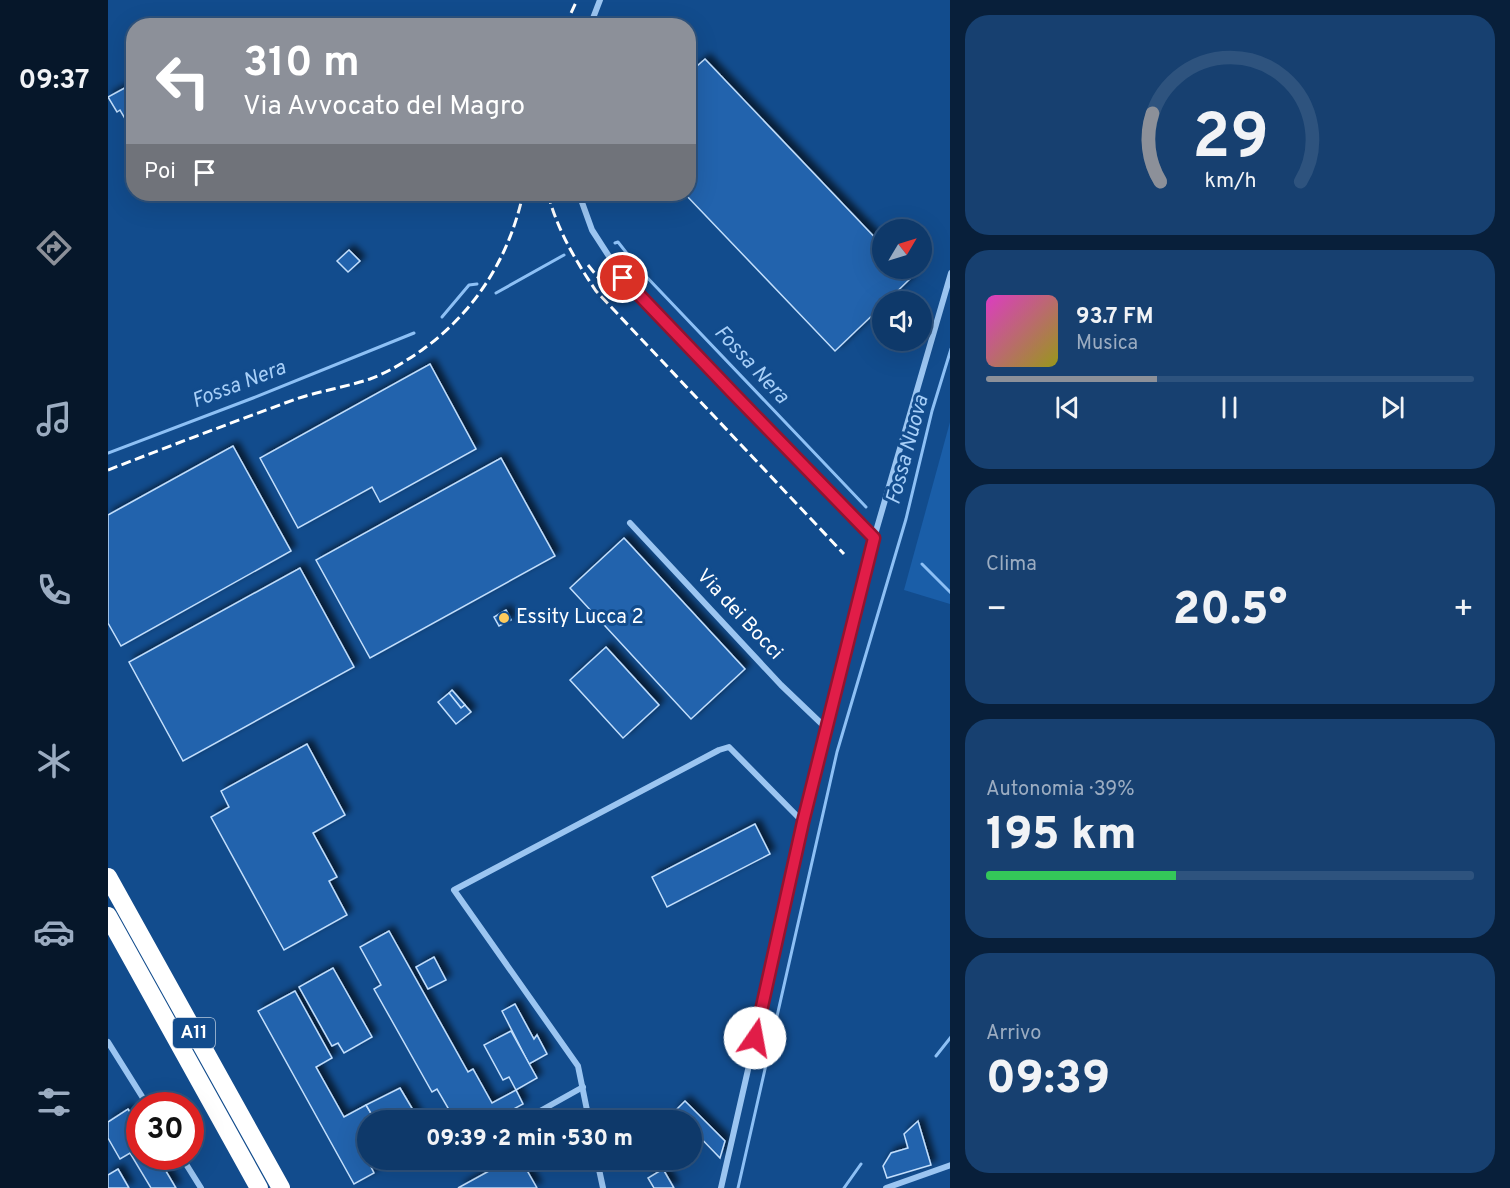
<!DOCTYPE html>
<html lang="it">
<meta charset="utf-8">
<style>
:root{--surface:#0e396a;--page:#174070;--text:#f1f3f6;--muted:#9bacc1;--line:#2e537e;--accent:#8c9099}
body{margin:0;font-family:Overpass,sans-serif;background:var(--page);color:var(--text);height:100vh;display:flex;flex-direction:column;font-size:22px;white-space:nowrap}
*{box-sizing:border-box;margin:0}
p{font-size:20px;color:var(--muted)}
.icon{flex:none;width:33px;height:33px;fill:none;stroke:currentColor;stroke-width:2;stroke-linecap:round;stroke-linejoin:round}
.map{position:relative;flex:1;overflow:hidden}
.panel{display:flex;flex-direction:column;gap:15px;padding:15px;background:#081f3a;width:560px}
.panel>*{flex:none}
.top-card{position:absolute;left:18px;top:18px;width:570px;height:183px;border-radius:24px;box-shadow:0 6px 24px #0002,0 0 0 2px var(--line);background:#8c9099;color:#fff;overflow:hidden}
.needle{width:39px;rotate:52deg}
.controls{position:absolute;left:764px;top:219px;display:grid;gap:12px}
.controls a{display:grid;place-items:center;width:60px;height:60px;border-radius:50%;background:var(--surface);box-shadow:0 6px 24px #0002,0 0 0 2px var(--line);font-size:30px}
.speed{position:absolute;left:18px;top:1092px;display:flex;gap:12px;font-size:30px;font-weight:700;text-align:center}
.speed>*{display:grid;place-content:center;width:78px;height:78px;border-radius:50%;background:var(--surface);box-shadow:0 6px 24px #0002,0 0 0 2px var(--line);line-height:1}
.speed .limit{border:9px solid #d22;background:#fff;color:#111}
.pin{position:absolute;display:grid;place-items:center;width:51px;height:51px;color:#fff;margin:-26px;border:3px solid #fff;border-radius:50%;box-shadow:0 2px 6px #0007}
.me{position:absolute;width:66px;margin:-33px;rotate:12deg;stroke-linejoin:round;filter:drop-shadow(0 0 4px #0008)}
.turn{display:flex;align-items:center;gap:21px;height:126px;padding:0 18px;font-size:27px}
.turn .icon{width:78px;height:78px;stroke-width:2.5}
.turn b{display:block;font-size:42px;line-height:51px}
.then{display:flex;align-items:center;height:57px;padding:0 18px;background:#0003;gap:12px;font-size:22px}
.big{font-size:45px;font-weight:800;line-height:1.1}
.panel .tile{flex:1;display:flex;flex-direction:column;justify-content:center;gap:9px;min-width:0;padding:0 21px;border-radius:24px;background:var(--page)}
.panel .dial{align-items:center;gap:0}
.dial svg{height:156px;overflow:visible;fill:none;stroke:var(--line);stroke-width:7;stroke-linecap:round;text-anchor:middle}
.dial text{fill:var(--text);stroke:none}
.song{display:flex;align-items:center;gap:18px}
.cover{width:72px;height:72px;border-radius:9px;background:linear-gradient(135deg,hsl(310 70% 55%),hsl(60 70% 35%))}
.played{height:6px;border-radius:3px;background:linear-gradient(90deg,var(--accent) 35%,var(--line) 35%)}
.keys{display:flex;justify-content:space-around;direction:ltr}
.heat{display:flex;justify-content:space-between;align-items:center;font-size:33px;direction:ltr}
.charge{height:9px;border-radius:4px;background:linear-gradient(90deg,#34c759 39%,var(--line) 0)}
.trip{position:absolute;left:249px;top:1110px;width:345px;height:60px;border-radius:30px;background:var(--surface);box-shadow:0 6px 24px #0002,0 0 0 2px var(--line);font-weight:800;line-height:60px;text-align:center}
main{display:flex;flex:1;min-height:0}
.tabs{display:flex;flex-direction:column;width:108px;justify-content:space-around;align-items:center;background:#06172a;color:var(--muted)}
.tabs .icon{width:42px;height:42px}
.tabs .current{color:var(--accent)}
.tabs b{font-size:27px;color:var(--text)}
.map>svg:first-child{display:block}
</style>
<main>
<nav class="tabs">
<b>09:37</b>
<svg class="icon current" aria-label="directions" viewBox="0 0 24 24"><path d="M12 3l9 9-9 9-9-9zM9 14v-3h6M13 9l2 2-2 2"/></svg>
<svg class="icon" aria-label="music" viewBox="0 0 24 24"><path d="M9 18V5l10-2v13"/><circle cx="6" cy="18" r="3"/><circle cx="16" cy="16" r="3"/></svg>
<svg class="icon" aria-label="phone" viewBox="0 0 24 24"><path d="M5 4h4l2 5-3 2q2 4 5 5l2-3 5 2v4C11 20 4 13 5 4z"/></svg>
<svg class="icon" aria-label="climate" viewBox="0 0 24 24"><path d="M12 3v18M4 7l16 10M4 17L20 7"/></svg>
<svg class="icon" aria-label="car" viewBox="0 0 24 24"><path d="M5 17H2v-5l4-1 3-4h7l3 4 3 1v5h-3M9 17h6M6 11h13"/><circle cx="7" cy="17" r="2"/><circle cx="17" cy="17" r="2"/></svg>
<svg class="icon" aria-label="filters" viewBox="0 0 24 24"><path d="M4 7h16M4 17h16"/><circle cx="9" cy="7" r="2"/><circle cx="15" cy="17" r="2"/></svg>
</nav>
<div class="map">
<svg width="843" height="1188" viewBox="0 0 843 1188">
<defs>
<filter id="shadow"><feDropShadow dx="5" dy="-5" stdDeviation="3" flood-color="#0009"/></filter>
</defs>
<rect width="100%" height="100%" fill="#124c8d"/>
<!-- green -->
<path fill="#1a5ea8" d="M842,422L843,604H842L796,590Z"/>
<g fill="none" stroke-linecap="round" stroke-linejoin="round">
<!-- stream -->
<g stroke="#8dc0f5" stroke-width="3">
<path d="M507,243L510,242L532,270L758,507"/>
<path d="M388,293L456,255"/>
<path d="M334,317L361,285L369,284"/>
<path d="M0,453L145,398L306,333"/>
<path d="M814,564L843,593"/>
<path d="M828,1056L843,1037"/>
<path d="M630,1188L729,752L798,519L824,411L843,349"/>
<path d="M736,1188L753,1164"/>
</g>
</g>
<!-- building -->
<g fill="#2063ad" stroke="#c2defc" stroke-width="1.5" filter="url(#shadow)">
<path d="M597,59L774,245V268H796L804,277L778,302H774V306L727,351L577,194H580V74Z"/>
<path d="M24,84L26,86V134L12,110L9,112L0,97Z"/>
<path d="M241,250L252,261L240,272L229,261Z"/>
<path d="M322,364L368,449L272,502L264,487L190,528L152,458Z"/>
<path d="M125,446L183,551L13,646L0,623V515Z"/>
<path d="M393,458L447,556L262,658L208,560Z"/>
<path d="M516,538L637,669L583,719L462,588Z"/>
<path d="M192,568L246,667L75,761L21,662Z"/>
<path d="M398,610L403,620L391,626L386,617Z"/>
<path d="M498,647L551,705L515,738L462,680Z"/>
<path d="M344,690L357,705L353,708L341,693Z"/>
<path d="M341,693L353,708L357,705L363,712L348,724L330,702Z"/>
<path d="M199,744L237,815L205,833L229,877L221,881L239,915L176,950L103,817L121,807L113,791Z"/>
<path d="M647,824L662,854L559,907L544,877Z"/>
<path d="M281,931L360,1072L365,1069L384,1103L408,1090L415,1104L385,1120H347L329,1089L324,1092L266,989L273,985L252,947Z"/>
<path d="M326,957L338,980L320,989L308,967Z"/>
<path d="M225,968L264,1037L236,1053L230,1043L224,1046L191,987Z"/>
<path d="M187,991L224,1058L208,1067L236,1117L258,1105L267,1120H260V1160H267L261,1163L266,1173L246,1184L150,1011Z"/>
<path d="M407,1004L426,1039L429,1035L439,1054L421,1064L394,1011Z"/>
<path d="M403,1031L429,1078L408,1090L401,1077L395,1080L376,1045Z"/>
<path d="M292,1088L311,1120H267L258,1105Z"/>
<path d="M577,1101L617,1141L612,1158L584,1129V1120H575L566,1112Z"/>
<path d="M20,1109L32,1128V1156H49L68,1188H43L22,1153L12,1159L0,1138V1122Z"/>
<path d="M810,1121L823,1165L779,1178L775,1166L783,1153L800,1148L796,1134Z"/>
<path d="M401,1160H413L429,1188H350Z"/>
<path d="M10,1169L21,1188H0V1175Z"/>
<path d="M555,1169L566,1188H546L540,1178Z"/>
</g>
<g fill="none" stroke-linecap="round" stroke-linejoin="round">
<!-- street -->
<g stroke="#9bc5f1" stroke-width="6">
<path d="M482,26L492,0"/>
<path d="M471,194L484,230L515,278L623,392L766,538"/>
<path d="M522,523L673,685L718,728"/>
<path d="M0,1042L40,1106"/>
<path d="M416,1120L475,1087"/>
<path d="M481,1120L470,1066L346,890L611,750L621,747L695,822"/>
<path d="M73,1156L93,1188"/>
<path d="M489,1160L495,1188"/>
<path d="M613,1188L718,728L766,538L843,273"/>
<path d="M778,1188L843,1165"/>
</g>
<!-- highway -->
<g stroke="#fff" stroke-width="18">
<path d="M0,877L173,1188"/>
<path d="M0,916L151,1188"/>
</g>
<!-- rail -->
<g stroke="#fff" stroke-width="3" stroke-dasharray="10 4.5" stroke-linecap="butt">
<path d="M457,26L469,0"/>
<path d="M440,194C449,229 467,260 488,291L736,554"/>
<path d="M480,265L508,300"/>
<path d="M0,470C62,446 125,422 188,399C212,391 238,387 262,379C281,372 298,361 314,350C367,312 401,258 415,194"/>
</g>
</g>
<g fill="none" stroke-linecap="round" stroke-linejoin="round">
<defs>
<path id="route" d="M515,278L624,392L766,538L695,822L647,1038"/>
</defs>
<!-- route casing -->
<use href="#route" stroke="#92132f" stroke-width="15"/>
<!-- route -->
<use href="#route" stroke="#e11d48" stroke-width="10"/>
</g>
<!-- markers -->
<circle fill="#ffcb5c" stroke="#124c8d" stroke-width="2" cx="396" cy="618" r="6"/>
<g text-anchor="middle" dominant-baseline="central" stroke-width="6" stroke-linejoin="round" paint-order="stroke">
<!-- shield labels -->
<rect fill="#124c8d" stroke="#b8c9dd" stroke-width="1.5" x="65" y="1018" width="42" height="30" rx="4.5"/>
<g font-size="18" font-weight="bold" fill="#fff">
<text x="86" y="1033">A11</text>
</g>
<!-- street labels -->
<g font-size="20" fill="#fff" stroke="#124c8d">
<text transform="translate(631 615) rotate(47)">Via dei Bocci</text>
</g>
<!-- poi labels -->
<g font-size="20" fill="#fff" stroke="#124c8d" text-anchor="start">
<text x="408" y="618">Essity Lucca 2</text>
</g>
<!-- water labels -->
<g font-size="21" font-style="italic" fill="#a7cff8" stroke="#124c8d">
<text transform="translate(643 365) rotate(47)">Fossa Nera</text>
<text transform="translate(131 385) rotate(-21)">Fossa Nera</text>
<text transform="translate(800 450) rotate(-75)">Fossa Nuova</text>
</g>
</g>
</svg>
<div class="controls">
<a><svg class="needle" viewBox="-14 -14 28 28"><path d="M0-13l5 13h-10z" fill="#e53935"/><path d="M0 13l5-13h-10z" fill="#9bacc1"/></svg></a>
<a><svg class="icon" aria-label="sound" viewBox="0 0 24 24"><path d="M4 9h4l5-4v14l-5-4H4zM17 9q2 3 0 6"/></svg></a>
</div>
<div class="speed"><div class="limit">30</div></div>
<div class="pin" style="left:515px;top:278px;background:#d93025"><svg class="icon" aria-label="arrive" viewBox="0 0 24 24"><path d="M6 21V4h12l-3 4 3 4H6"/></svg></div>
<svg class="me" style="left:647px;top:1038px" viewBox="-20 -20 40 40"><circle r="19" fill="#fff"/><path d="M0-13L10 11 0 6-10 11z" fill="#e11d48"/></svg>
<div class="trip">09:39 · 2 min · 530 m</div>
<div class="top-card">
<div class="turn"><svg class="icon" aria-label="left" viewBox="0 0 24 24"><path d="M17 20v-9H6M10 6l-5 5 5 5"/></svg><div><b>310 m</b>Via Avvocato del Magro</div></div>
<div class="then">Poi<svg class="icon" aria-label="arrive" viewBox="0 0 24 24"><path d="M6 21V4h12l-3 4 3 4H6"/></svg></div>
</div>
</div>
<section class="panel">
<div class="tile dial"><svg viewBox="0 0 100 80">
<path d="M14 69A42 42 0 1 1 86 69"/>
<path d="M14 69A42 42 0 0 1 10 34" stroke="#8c9099"/>
<text x="50" y="56" font-size="32" font-weight="700">29</text>
<text x="50" y="72" font-size="11">km/h</text>
</svg></div>
<div class="tile">
<div class="song"><i class="cover"></i><div><b>93.7 FM</b><p>Musica</p></div></div>
<div class="played"></div>
<div class="keys"><svg class="icon" aria-label="previous" viewBox="0 0 24 24"><path d="M18 5L8 12l10 7zM5 5v14"/></svg><svg class="icon" aria-label="pause" viewBox="0 0 24 24"><path d="M8 5v14M16 5v14"/></svg><svg class="icon" aria-label="next" viewBox="0 0 24 24"><path d="M6 5l10 7-10 7zM19 5v14"/></svg></div>
</div>
<div class="tile"><p>Clima</p>
<div class="heat"><a>−</a><b class="big">20.5°</b><a>+</a></div>
</div>
<div class="tile"><p>Autonomia · 39%</p><b class="big">195 km</b><div class="charge"></div></div>
<div class="tile"><p>Arrivo</p><b class="big">09:39</b></div>
</section>
</main>
